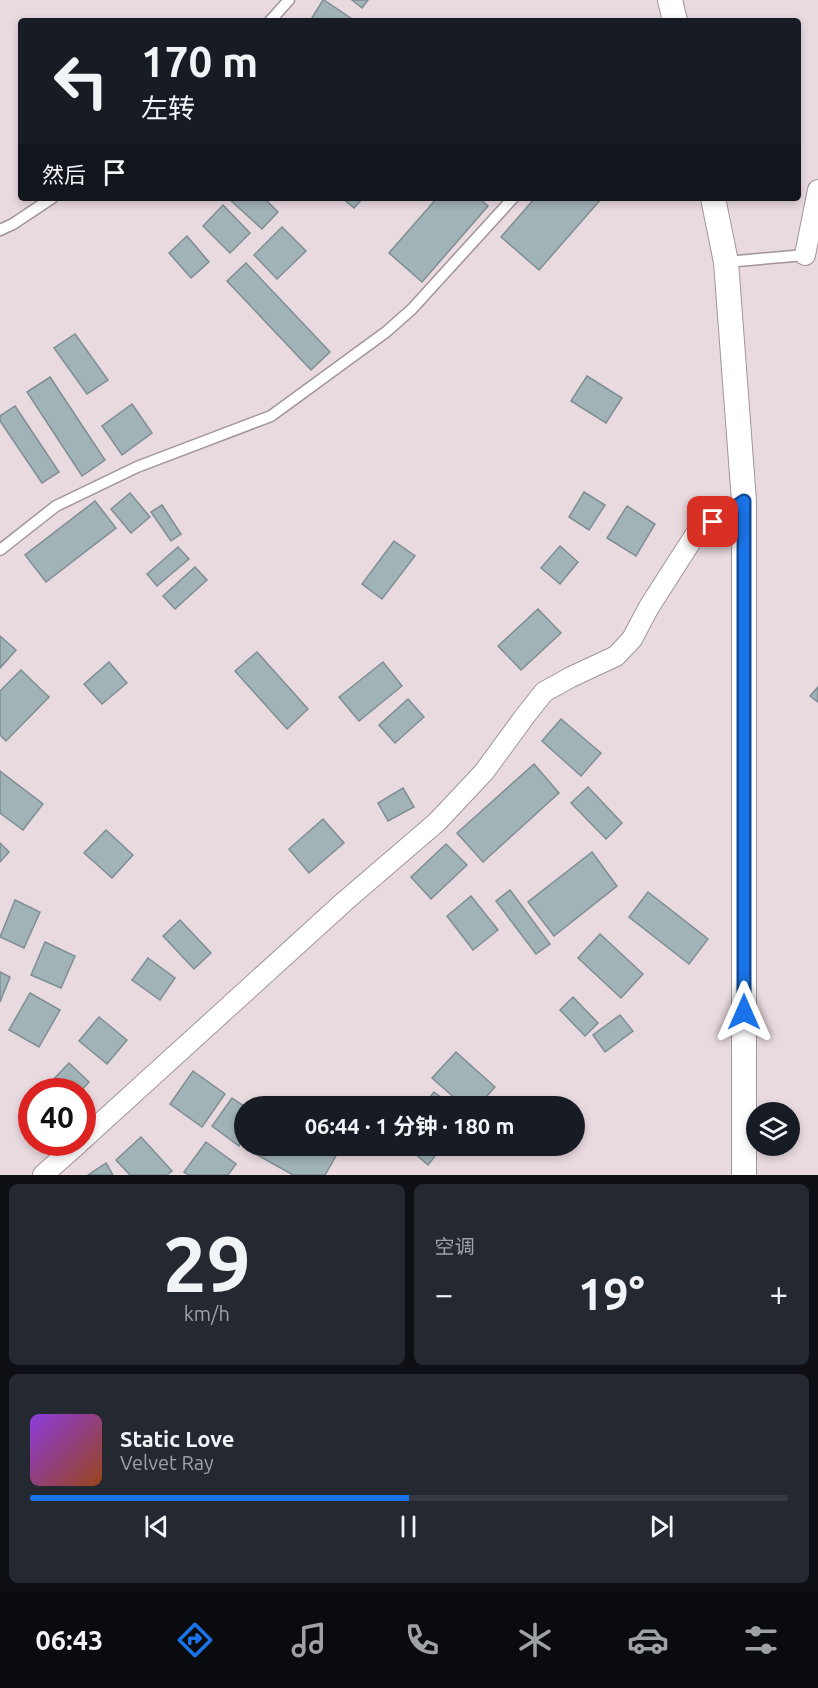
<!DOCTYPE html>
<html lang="zh">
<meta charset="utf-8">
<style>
:root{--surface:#171b24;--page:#242831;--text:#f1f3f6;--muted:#9ea1a6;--line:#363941;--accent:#1a73e8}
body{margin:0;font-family:Ubuntu,"Noto Sans SC",sans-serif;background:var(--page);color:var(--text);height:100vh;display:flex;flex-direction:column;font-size:22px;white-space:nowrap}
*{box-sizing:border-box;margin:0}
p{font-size:20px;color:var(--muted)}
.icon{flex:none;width:33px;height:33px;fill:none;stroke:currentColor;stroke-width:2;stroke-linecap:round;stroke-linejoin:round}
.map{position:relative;height:1175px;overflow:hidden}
.drawer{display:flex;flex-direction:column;gap:9px;padding:9px;background:#0d0f14;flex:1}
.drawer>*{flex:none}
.banner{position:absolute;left:18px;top:18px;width:783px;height:183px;border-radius:6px;box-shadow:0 3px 9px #0003;background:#171b24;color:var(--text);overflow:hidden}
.tools{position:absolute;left:746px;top:1102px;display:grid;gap:12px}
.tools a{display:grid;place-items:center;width:54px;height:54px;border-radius:50%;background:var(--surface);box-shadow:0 3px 9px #0003;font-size:30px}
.speed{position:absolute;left:18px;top:1078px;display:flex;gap:12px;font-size:30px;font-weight:700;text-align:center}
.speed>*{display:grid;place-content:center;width:78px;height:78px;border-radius:50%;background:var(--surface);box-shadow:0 3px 9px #0003;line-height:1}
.speed .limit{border:9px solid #d22;background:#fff;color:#111}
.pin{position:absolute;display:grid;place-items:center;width:51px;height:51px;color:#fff;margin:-26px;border-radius:12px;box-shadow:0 3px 9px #0006}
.me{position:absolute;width:66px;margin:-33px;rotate:0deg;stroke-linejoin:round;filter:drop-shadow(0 0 4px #0008)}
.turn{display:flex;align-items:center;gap:21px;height:126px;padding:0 24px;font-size:27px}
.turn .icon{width:78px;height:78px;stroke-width:2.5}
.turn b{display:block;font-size:42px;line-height:51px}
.then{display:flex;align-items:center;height:57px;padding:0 24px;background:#0003;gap:12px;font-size:22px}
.big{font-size:45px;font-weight:700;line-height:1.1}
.drawer .tile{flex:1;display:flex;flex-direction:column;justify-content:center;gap:9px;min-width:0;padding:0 21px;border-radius:9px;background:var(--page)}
.drawer .dial{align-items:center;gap:0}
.dial b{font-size:78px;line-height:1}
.song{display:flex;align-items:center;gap:18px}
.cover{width:72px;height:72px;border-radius:9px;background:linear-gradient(135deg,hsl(270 70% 55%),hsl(20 70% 35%))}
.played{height:6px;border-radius:3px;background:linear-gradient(90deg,var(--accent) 50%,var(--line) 50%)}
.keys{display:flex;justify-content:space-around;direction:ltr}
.heat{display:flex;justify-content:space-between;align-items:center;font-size:33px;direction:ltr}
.drawer .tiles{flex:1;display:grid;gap:9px;grid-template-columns:1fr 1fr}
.tile:last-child{grid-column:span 2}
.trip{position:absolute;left:234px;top:1096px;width:351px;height:60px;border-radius:30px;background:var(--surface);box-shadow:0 3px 9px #0003;font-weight:700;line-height:60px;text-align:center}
.tabs{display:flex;height:96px;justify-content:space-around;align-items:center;background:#090b0e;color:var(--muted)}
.tabs .icon{width:42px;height:42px}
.tabs .selected{color:var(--accent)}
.tabs b{font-size:27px;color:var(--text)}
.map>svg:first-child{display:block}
</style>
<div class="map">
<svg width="818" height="1175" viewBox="0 0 818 1175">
<rect width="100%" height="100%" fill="#e9dae0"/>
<!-- building -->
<g fill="#a2b3b7" stroke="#7e8e92" stroke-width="1.5">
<path d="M323,0H324L355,21H310Z"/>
<path d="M352,0H368L362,8Z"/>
<path d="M228,198H264L278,212L262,229Z"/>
<path d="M342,198H363L354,208Z"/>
<path d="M437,198H479L488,206L422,282L389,253Z"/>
<path d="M535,198H602L539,270L501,237Z"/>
<path d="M223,205L250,233L230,253L203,226Z"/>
<path d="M282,227L306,251L277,279L254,255Z"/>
<path d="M187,236L209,262L191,278L169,253Z"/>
<path d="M246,263L330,352L311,370L227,281Z"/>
<path d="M75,334L108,380L87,394L54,348Z"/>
<path d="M587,376L622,398L606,423L571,401Z"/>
<path d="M50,377L105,460L82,476L27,392Z"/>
<path d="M132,404L152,433L122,455L102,426Z"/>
<path d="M15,406L59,472L42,483L0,421V416Z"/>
<path d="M584,492L605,505L589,530L569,517Z"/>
<path d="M130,493L150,517L131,533L111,509Z"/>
<path d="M95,501L116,528L46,582L25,555Z"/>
<path d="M162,505L181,534L171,541L151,512Z"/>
<path d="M627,506L655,524L636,556L607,538Z"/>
<path d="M394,541L415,556L382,599L362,584Z"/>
<path d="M560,546L578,562L560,584L541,568Z"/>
<path d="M178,547L189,559L157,586L147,574Z"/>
<path d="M195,567L207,580L175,609L163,596Z"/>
<path d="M538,609L561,633L521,670L498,646Z"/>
<path d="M0,636L16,650L0,668Z"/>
<path d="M257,652L308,709L287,729L235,671Z"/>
<path d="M109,662L127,683L102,704L84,684Z"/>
<path d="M383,662L402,686L359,721L339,697Z"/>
<path d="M21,670L49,697L6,741L0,735V691Z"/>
<path d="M818,687V702L810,696Z"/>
<path d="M408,699L424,717L395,743L379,725Z"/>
<path d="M561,719L601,753L581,776L542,741Z"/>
<path d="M534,764L559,793L483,862L457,833Z"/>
<path d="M0,771L43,804L23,830L0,813Z"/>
<path d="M588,787L622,823L606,839L571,803Z"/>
<path d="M403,788L414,807L388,821L378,803Z"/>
<path d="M323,819L344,843L309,873L289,849Z"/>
<path d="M106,830L133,855L112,878L84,853Z"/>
<path d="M0,843L9,852L0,862Z"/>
<path d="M446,844L467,865L431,899L411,877Z"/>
<path d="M592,852L617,886L554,936L528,902Z"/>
<path d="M510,890L550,944L536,954L496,901Z"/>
<path d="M648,892L708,939L689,964L629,917Z"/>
<path d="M471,896L498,930L473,950L447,916Z"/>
<path d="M15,900L40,912L24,948L0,937Z"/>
<path d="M180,920L211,953L194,969L163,936Z"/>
<path d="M600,934L643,974L621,998L578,958Z"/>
<path d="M45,942L75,956L61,988L31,975Z"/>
<path d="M148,958L175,978L160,1000L132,980Z"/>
<path d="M0,972L10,977L0,1002Z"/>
<path d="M30,993L60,1010L39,1047L9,1030Z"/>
<path d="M573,997L598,1023L585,1036L560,1010Z"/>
<path d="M620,1015L633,1031L605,1052L593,1035Z"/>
<path d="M99,1017L127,1040L107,1064L79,1041Z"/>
<path d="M456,1052L495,1087L477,1107H465L432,1078Z"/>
<path d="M69,1063L89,1082L80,1092H55L48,1085Z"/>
<path d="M193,1071L225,1094L202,1127L170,1104Z"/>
<path d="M434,1092L454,1107H422Z"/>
<path d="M232,1098L245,1107L244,1139L239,1146L212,1126Z"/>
<path d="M141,1137L172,1171L167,1175H130L116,1160Z"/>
<path d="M206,1142L236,1164L228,1175H188L184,1172Z"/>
<path d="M256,1146H324L337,1154L325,1175H293L252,1152Z"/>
<path d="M406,1146H443L428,1165Z"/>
<path d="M106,1163L113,1175H88Z"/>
</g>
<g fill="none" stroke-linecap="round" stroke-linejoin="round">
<defs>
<g id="service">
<path d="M270,21L289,0"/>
<path d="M0,230L13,224L52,198"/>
<path d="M726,262L805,255"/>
<path d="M0,550L56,506L137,467L271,416L386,332L412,309L513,198"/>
</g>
<g id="minor">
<path d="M805,255L818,190"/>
<path d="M82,1140L345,901L437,822L484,772L525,716L544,692L571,677L616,656L632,639L649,607L697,532L744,501"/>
<path d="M43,1175L79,1143"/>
</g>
<g id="tertiary">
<path d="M670,0L675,21"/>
<path d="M713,198L726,262L744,501V1175"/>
</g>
</defs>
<!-- service casing -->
<use href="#service" stroke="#a2949a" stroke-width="13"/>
<!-- minor casing -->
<use href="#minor" stroke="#a2949a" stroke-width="22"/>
<!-- tertiary casing -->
<use href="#tertiary" stroke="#a2949a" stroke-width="26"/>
<!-- service -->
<use href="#service" stroke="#fff" stroke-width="10"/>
<!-- minor -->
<use href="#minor" stroke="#fff" stroke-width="20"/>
<!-- tertiary -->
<use href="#tertiary" stroke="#fff" stroke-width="24"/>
</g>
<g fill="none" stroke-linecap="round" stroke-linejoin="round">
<defs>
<path id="route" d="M713,522L744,501V1012"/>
</defs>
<!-- route casing -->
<use href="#route" stroke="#114b97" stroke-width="15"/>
<!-- route -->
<use href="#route" stroke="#1a73e8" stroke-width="10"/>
</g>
</svg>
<div class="tools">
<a><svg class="icon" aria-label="layers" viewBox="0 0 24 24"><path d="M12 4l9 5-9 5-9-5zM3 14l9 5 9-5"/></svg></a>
</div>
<div class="speed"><div class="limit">40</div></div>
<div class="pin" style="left:713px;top:522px;background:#d93025"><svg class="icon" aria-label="arrive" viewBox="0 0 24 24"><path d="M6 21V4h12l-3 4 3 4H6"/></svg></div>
<svg class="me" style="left:744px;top:1012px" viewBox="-20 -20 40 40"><path d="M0-17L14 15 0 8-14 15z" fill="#1a73e8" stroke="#fff" stroke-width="4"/></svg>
<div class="trip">06:44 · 1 分钟 · 180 m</div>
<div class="banner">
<div class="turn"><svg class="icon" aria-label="left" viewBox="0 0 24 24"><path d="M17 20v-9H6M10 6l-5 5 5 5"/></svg><div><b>170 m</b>左转</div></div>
<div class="then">然后<svg class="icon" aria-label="arrive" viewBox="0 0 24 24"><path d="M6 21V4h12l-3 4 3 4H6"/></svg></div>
</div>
</div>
<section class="drawer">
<div class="tiles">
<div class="tile dial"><b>29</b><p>km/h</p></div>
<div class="tile"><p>空调</p>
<div class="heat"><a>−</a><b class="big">19°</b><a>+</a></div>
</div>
<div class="tile">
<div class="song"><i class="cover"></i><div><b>Static Love</b><p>Velvet Ray</p></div></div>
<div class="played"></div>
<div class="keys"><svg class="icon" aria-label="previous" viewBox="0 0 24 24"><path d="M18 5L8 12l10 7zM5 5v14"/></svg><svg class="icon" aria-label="pause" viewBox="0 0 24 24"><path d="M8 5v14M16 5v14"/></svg><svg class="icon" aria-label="next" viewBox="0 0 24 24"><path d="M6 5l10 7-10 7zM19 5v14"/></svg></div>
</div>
</div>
</section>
<nav class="tabs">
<b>06:43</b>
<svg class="icon selected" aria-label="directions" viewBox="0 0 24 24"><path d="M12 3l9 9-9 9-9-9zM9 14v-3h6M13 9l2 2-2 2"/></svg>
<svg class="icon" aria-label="music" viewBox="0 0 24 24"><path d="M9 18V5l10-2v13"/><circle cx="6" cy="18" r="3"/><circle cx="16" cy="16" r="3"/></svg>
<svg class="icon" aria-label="phone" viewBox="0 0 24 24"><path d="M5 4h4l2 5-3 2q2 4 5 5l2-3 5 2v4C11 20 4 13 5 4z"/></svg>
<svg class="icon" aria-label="climate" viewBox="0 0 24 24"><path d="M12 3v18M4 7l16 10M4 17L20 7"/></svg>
<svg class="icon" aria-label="car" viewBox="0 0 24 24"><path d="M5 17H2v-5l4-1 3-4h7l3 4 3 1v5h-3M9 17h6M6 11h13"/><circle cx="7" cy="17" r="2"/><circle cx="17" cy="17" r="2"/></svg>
<svg class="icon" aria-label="filters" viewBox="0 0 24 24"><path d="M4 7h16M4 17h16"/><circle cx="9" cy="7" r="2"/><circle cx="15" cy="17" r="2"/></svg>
</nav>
